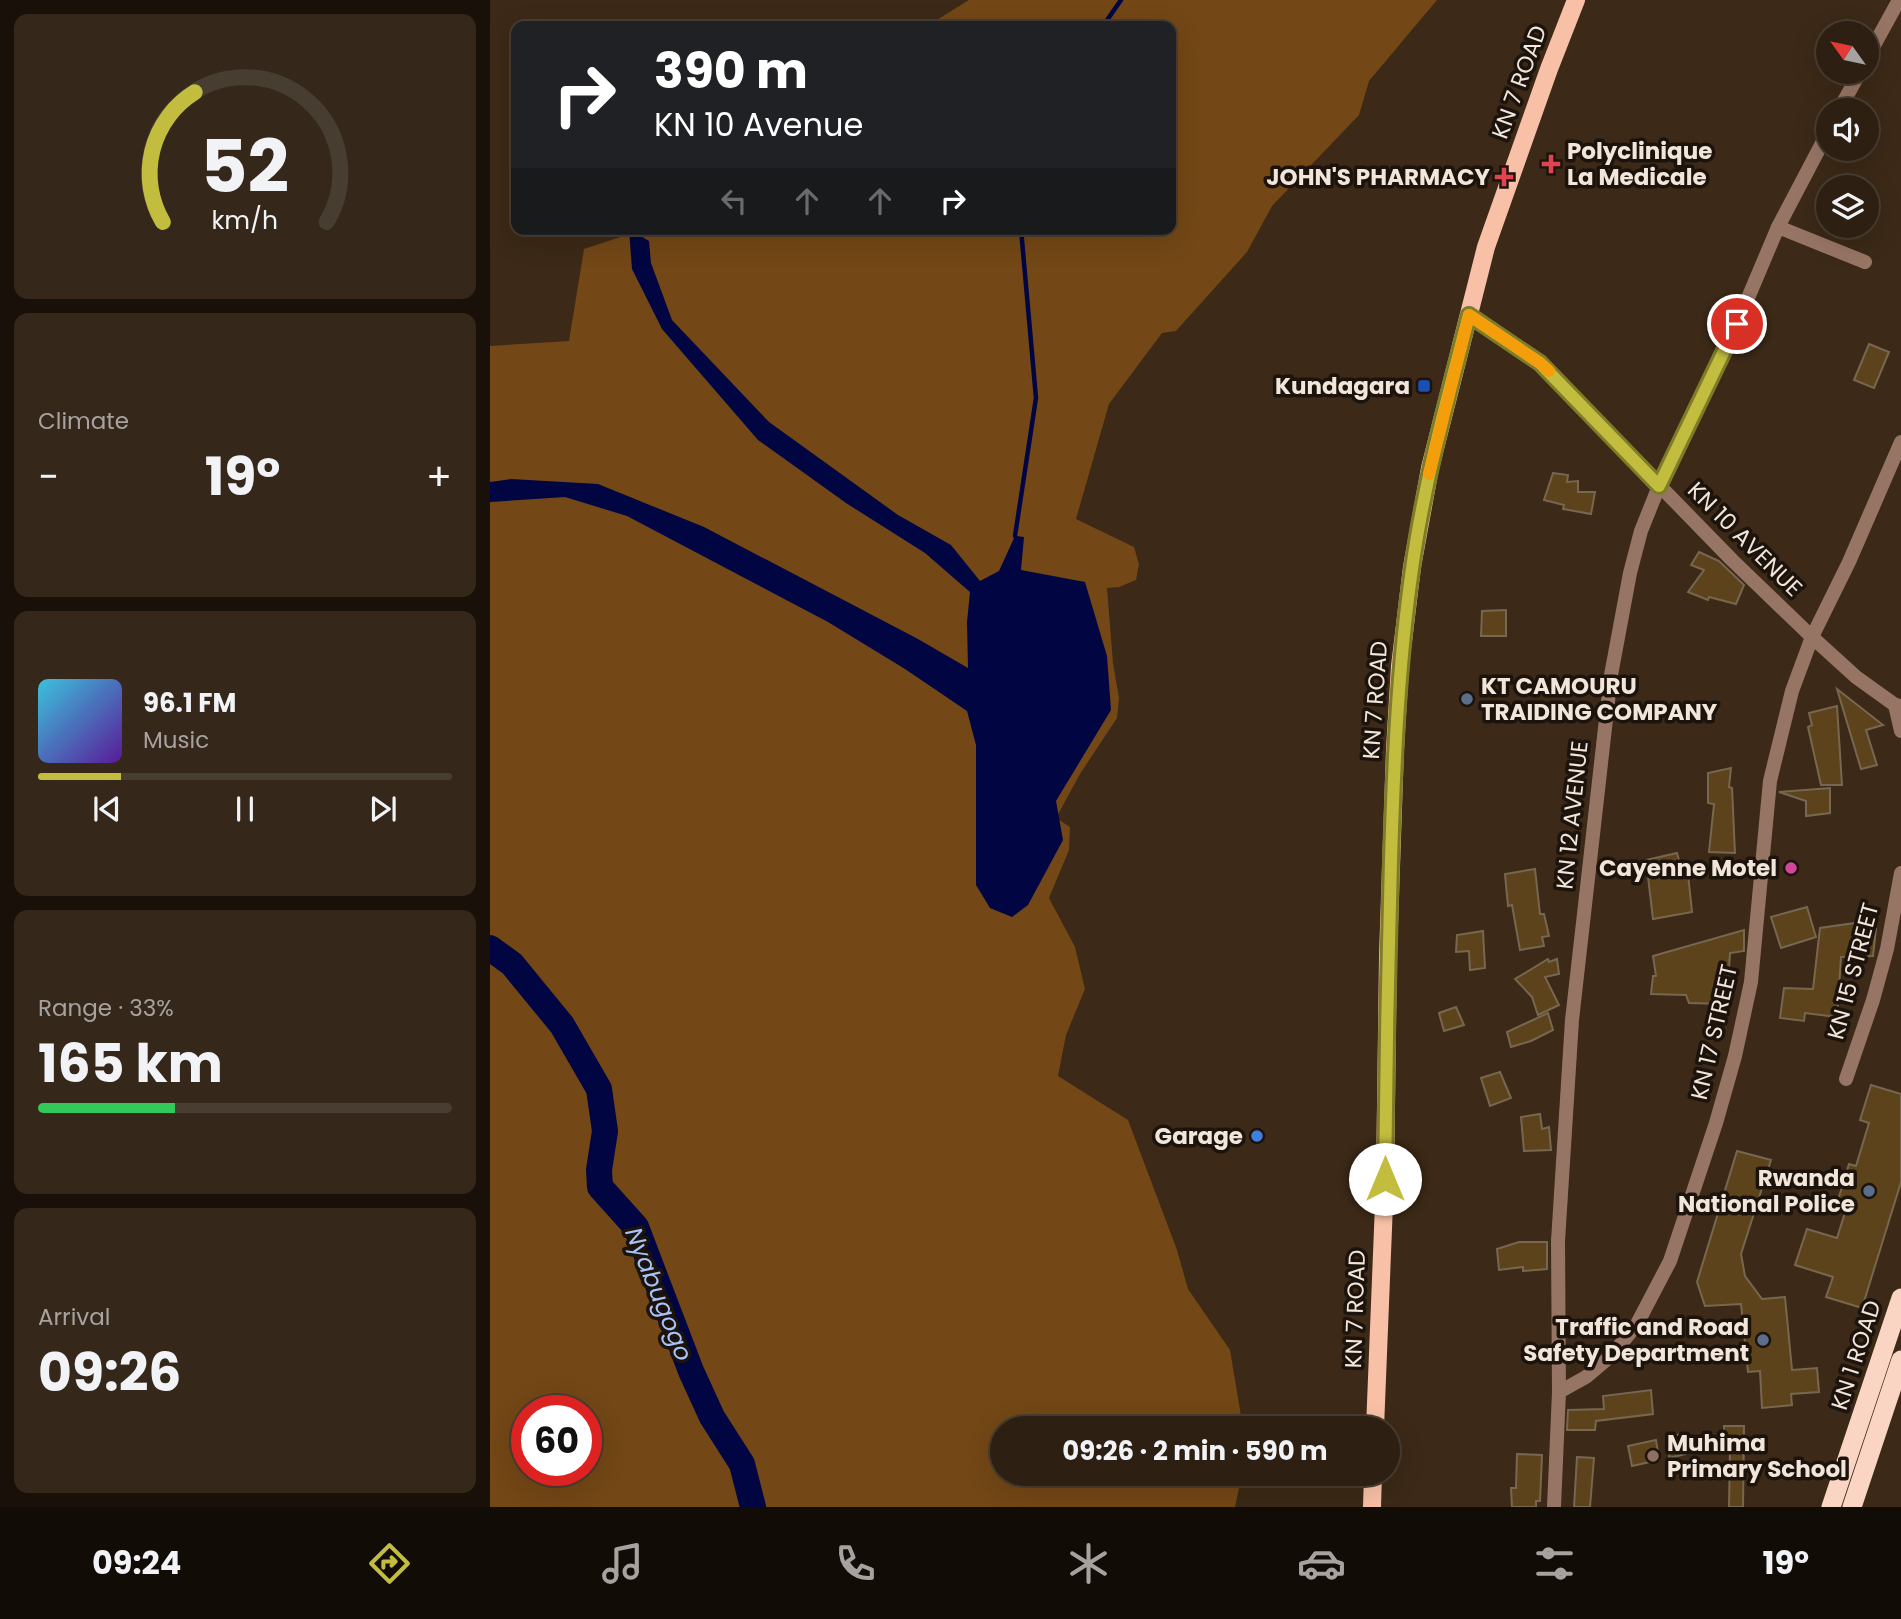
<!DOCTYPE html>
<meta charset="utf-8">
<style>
:root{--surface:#2d1f11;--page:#35271a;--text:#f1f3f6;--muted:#a7a29f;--line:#483d31;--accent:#c2bd3f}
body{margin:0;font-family:Poppins,sans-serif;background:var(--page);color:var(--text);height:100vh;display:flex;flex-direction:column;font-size:26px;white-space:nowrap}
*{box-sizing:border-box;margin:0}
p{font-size:23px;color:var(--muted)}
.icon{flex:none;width:38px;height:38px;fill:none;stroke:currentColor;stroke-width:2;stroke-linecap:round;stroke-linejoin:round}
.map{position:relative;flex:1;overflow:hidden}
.side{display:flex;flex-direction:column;gap:14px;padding:14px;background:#191109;width:490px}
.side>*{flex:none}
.hud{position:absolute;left:21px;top:21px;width:665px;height:214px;border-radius:14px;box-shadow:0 7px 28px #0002,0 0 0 2px var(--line);background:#202124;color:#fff;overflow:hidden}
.needle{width:46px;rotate:303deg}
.buttons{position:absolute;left:1326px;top:21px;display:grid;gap:14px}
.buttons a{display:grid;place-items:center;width:63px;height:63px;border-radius:50%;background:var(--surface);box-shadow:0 7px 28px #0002,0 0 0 2px var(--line);font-size:35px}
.speed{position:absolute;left:21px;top:1395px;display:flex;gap:14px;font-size:35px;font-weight:700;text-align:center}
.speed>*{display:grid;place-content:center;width:91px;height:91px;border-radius:50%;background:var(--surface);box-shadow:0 7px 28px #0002,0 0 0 2px var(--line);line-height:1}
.speed .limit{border:10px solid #d22;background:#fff;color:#111}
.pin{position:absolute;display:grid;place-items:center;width:60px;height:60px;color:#fff;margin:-30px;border:4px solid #fff;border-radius:50%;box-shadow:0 2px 7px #0007}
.me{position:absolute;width:77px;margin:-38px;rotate:0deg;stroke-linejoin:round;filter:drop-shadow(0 0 5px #0008)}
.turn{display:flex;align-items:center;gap:24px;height:147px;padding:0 28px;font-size:32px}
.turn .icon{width:91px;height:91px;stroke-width:2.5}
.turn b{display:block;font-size:49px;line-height:60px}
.lanes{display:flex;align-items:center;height:66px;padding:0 28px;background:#0003;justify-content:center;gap:35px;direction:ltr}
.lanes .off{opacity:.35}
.big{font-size:52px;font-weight:700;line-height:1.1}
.side .card{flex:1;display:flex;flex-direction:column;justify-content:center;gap:10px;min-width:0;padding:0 24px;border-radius:14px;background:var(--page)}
.side .dial{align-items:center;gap:0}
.dial svg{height:182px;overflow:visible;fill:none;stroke:var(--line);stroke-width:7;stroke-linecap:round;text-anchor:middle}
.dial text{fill:var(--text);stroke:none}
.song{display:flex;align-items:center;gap:21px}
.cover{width:84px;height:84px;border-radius:10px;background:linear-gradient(135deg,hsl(190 70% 55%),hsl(270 70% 35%))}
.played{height:7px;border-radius:4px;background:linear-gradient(90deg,var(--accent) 20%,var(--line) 20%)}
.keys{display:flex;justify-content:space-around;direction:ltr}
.heat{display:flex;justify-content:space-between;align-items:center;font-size:38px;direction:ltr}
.charge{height:10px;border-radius:5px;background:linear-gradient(90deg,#34c759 33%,var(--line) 0)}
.trip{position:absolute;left:500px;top:1416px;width:410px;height:70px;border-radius:35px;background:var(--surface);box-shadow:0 7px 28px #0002,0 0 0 2px var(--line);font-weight:700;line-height:70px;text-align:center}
.dock{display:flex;height:112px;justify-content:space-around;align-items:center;background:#120c07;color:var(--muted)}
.dock .icon{width:49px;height:49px}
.dock .active{color:var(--accent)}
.dock b{font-size:32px;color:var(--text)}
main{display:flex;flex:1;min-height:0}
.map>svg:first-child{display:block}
</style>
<main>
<section class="side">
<div class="card dial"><svg viewBox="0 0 100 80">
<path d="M14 69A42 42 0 1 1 86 69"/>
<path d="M14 69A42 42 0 0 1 28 12" stroke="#c2bd3f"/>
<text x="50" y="56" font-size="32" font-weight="700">52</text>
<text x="50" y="72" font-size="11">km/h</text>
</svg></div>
<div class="card"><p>Climate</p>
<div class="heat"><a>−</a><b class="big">19°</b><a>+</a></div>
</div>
<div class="card">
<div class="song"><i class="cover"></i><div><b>96.1 FM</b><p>Music</p></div></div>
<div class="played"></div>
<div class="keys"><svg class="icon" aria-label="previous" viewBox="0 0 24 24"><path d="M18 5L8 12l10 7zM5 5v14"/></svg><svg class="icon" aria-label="pause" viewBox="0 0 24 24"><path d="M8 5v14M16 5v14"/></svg><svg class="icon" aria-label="next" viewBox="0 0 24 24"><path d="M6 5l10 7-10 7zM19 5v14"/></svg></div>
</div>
<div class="card"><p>Range · 33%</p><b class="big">165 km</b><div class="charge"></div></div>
<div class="card"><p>Arrival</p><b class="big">09:26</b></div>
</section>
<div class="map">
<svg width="1411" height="1507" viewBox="0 0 1411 1507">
<rect width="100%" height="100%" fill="#3c2917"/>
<!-- green -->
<path fill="#734716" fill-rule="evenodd" d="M479,0H947L879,81L869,115L782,206L757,252L686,331L672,333L619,404L586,519L644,547L649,564L646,580L629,587L617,588L623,663L629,698L627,718L590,774L566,818L580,827L579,850L559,898L585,947L595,989L576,1035L568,1076L638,1120L687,1250L698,1289L740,1350L753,1428H513V1474H752L745,1507H0V346L79,341L94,249L155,229H681V26H437ZM37,1410H96V1470H37Z"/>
<!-- water -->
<path fill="#010642" d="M139,229L159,241L161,263L182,320L279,422L408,515L461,545L490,581L509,571L525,536L534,537L531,570L595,582L617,656L621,710L566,801L573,840L538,905L522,917L500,908L486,885V745L477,711L415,669L338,622L137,516L75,497L0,502V482L21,479L108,484L214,527L428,639L478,668L477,622L480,592L435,553L356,503L268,440L172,329L142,269Z"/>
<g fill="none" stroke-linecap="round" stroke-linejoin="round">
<!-- stream -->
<g stroke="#010642" stroke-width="4.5">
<path d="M613,26L631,0"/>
<path d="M525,536L546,398L531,229"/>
</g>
<!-- river -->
<path stroke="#010642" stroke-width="26" d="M0,948L22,964L72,1025L109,1089L115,1131L109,1170L110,1187L146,1227L201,1371L222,1417L252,1464L263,1507"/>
</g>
<!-- building -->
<g fill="#5c431b" stroke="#776750" stroke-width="2">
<path d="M1379,344L1399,352L1384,388L1364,380Z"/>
<path d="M1063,473L1078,475L1077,482L1088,481V492H1105L1101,514L1073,509L1074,505L1054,500Z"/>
<path d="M1209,552L1229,561L1254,585L1246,604L1219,597L1218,600L1198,592L1214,570L1201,565Z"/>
<path d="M1016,610V636H991L992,611Z"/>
<path d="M1347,689L1393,725L1376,730L1387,765L1371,769Z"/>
<path d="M1347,706L1352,785H1331L1318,727L1322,725L1319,713Z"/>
<path d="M1241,768L1239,787L1242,788L1245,853L1219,852L1224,804L1218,803V773Z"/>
<path d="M1340,788V813L1316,816V801L1289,792Z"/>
<path d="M1187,853L1193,875L1198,874L1202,912L1163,919L1156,860Z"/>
<path d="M1045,869L1050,914H1054L1059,936L1052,937L1054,946L1030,950L1022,905L1018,906L1015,874Z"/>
<path d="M1317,907L1326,937L1291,948L1281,917Z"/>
<path d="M1365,923V925L1386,929L1383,956L1351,957L1347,1017L1315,1013L1314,1021L1290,1018L1294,988L1323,989L1330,928Z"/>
<path d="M1254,930V951L1240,953L1238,985H1232L1234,1004L1199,1003L1196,995L1161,994L1163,976H1166L1163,956Z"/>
<path d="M993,931L995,968L980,970L979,951L966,952L967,935Z"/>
<path d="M1058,959L1059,962L1067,959L1069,974L1055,977L1069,1005L1048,1015L1042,997L1025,979Z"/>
<path d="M966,1007L974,1025L954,1031L949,1013Z"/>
<path d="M1058,1013L1063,1030L1041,1041L1021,1047L1017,1032Z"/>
<path d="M1010,1072L1021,1098L1000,1106L991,1078Z"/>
<path d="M1381,1085L1411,1094V1182L1372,1308L1336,1297L1343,1277L1305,1265L1317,1229L1347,1238L1358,1203L1348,1200L1359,1164L1366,1166L1379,1123L1370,1120Z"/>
<path d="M1050,1114L1052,1129L1059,1127L1061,1150L1034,1151L1031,1117Z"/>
<path d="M1247,1151L1281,1160L1251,1254L1255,1276L1272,1299L1295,1297L1302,1370L1327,1368L1329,1392L1301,1394L1302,1405L1272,1408L1270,1371L1258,1372L1251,1304L1215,1306L1207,1282Z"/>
<path d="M1029,1242H1057V1269L1033,1271V1267L1009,1270L1007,1249Z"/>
<path d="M1161,1390L1163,1414L1106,1421L1105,1430H1077L1078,1410L1114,1409L1113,1396Z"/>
<path d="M1234,1426H1254L1253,1507H1239L1240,1447H1234Z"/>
<path d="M1191,1434L1196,1454L1179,1458L1182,1436Z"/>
<path d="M1166,1440L1169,1460L1142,1466L1138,1446Z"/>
<path d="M1027,1454L1052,1455L1050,1501H1046V1507H1022L1021,1488H1026Z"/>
<path d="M1087,1457L1104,1458L1100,1507H1084Z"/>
</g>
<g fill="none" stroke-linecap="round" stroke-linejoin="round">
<!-- minor -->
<g stroke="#977565" stroke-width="14">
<path d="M1377,58L1409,0"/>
<path d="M1349,110L1370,72"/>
<path d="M1288,227L1375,262"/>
<path d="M1405,705L1411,731"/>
<path d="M1356,1079L1383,1000L1397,949L1411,873"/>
<path d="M1069,1392L1068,1241L1082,1020L1121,675L1140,573L1151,531L1169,486L1247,324L1288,227L1339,130"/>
</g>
<!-- tertiary -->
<g stroke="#977565" stroke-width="14">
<path d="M979,315L1050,363L1242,560L1322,637L1366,677L1405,705L1411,706"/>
<path d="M1064,1507L1069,1392L1096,1377L1122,1355L1147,1324L1180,1261L1226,1123L1245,1056L1261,982L1280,781L1302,691L1322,637L1359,562L1411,442"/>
</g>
<!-- primary -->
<g stroke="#f8c0a6" stroke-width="18">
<path d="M885,1428L895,1179L898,956L905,749L910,666L922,567L940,468L996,247L1059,69L1086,0"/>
<path d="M882,1507L883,1474"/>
</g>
<!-- trunk -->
<g stroke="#fad5c4" stroke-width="19">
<path d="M1341,1507L1411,1298"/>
<path d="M1362,1507L1411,1360"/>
</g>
</g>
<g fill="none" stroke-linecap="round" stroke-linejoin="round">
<defs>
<path id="route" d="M895,1179C896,1073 898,966 901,860C904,763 908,666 922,569C934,483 957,399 979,315L1050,363L1169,486L1247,324"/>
</defs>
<!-- route casing -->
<use href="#route" stroke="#7e7b29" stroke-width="18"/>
<!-- route -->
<use href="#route" stroke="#c2bd3f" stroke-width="12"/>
<!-- slow -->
<path stroke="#f59e0b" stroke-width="12" d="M939,474L979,315L1050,363L1059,371"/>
</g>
<!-- markers -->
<g fill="#e0444e" stroke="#1c140c" stroke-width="2.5">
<path d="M1057.5 153.5h7v7h7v7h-7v7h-7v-7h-7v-7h7z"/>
<path d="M1010.5 166.5h7v7h7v7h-7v7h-7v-7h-7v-7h7z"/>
</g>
<rect fill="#1a4fb4" stroke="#1c140c" stroke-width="2.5" x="927" y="379" width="14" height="14" rx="3.5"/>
<g fill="#5c6f8a" stroke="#1c140c" stroke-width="2.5">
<circle cx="977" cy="699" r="7"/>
<circle cx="1379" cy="1191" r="7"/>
<circle cx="1273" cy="1340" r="7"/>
</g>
<circle fill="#d1479c" stroke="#1c140c" stroke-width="2.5" cx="1301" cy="868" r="7"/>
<circle fill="#3f7fe0" stroke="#1c140c" stroke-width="2.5" cx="767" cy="1136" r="7"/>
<circle fill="#8d6e63" stroke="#1c140c" stroke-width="2.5" cx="1163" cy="1456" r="7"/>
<g text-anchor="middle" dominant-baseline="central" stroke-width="7" stroke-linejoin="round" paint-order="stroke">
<!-- street labels -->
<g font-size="23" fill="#f2e5da" stroke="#1c140c">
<text transform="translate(1029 82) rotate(-70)">KN 7 ROAD</text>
<text transform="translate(1255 539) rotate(45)">KN 10 AVENUE</text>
<text transform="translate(885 700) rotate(-86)">KN 7 ROAD</text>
<text transform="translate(1082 815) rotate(-84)">KN 12 AVENUE</text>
<text transform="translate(1363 971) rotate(-75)">KN 15 STREET</text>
<text transform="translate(1224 1032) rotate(-77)">KN 17 STREET</text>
<text transform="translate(865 1309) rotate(-88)">KN 7 ROAD</text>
<text transform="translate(1366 1355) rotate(-72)">KN 1 ROAD</text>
</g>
<!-- poi labels -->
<g font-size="23" font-weight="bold" fill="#f2e5da" stroke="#1c140c" text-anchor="end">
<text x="1077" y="151" text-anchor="start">Polyclinique<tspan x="1077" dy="26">La Medicale</tspan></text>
<text x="1000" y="177">JOHN'S PHARMACY</text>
<text x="920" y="386">Kundagara</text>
<text x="991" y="686" text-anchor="start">KT CAMOURU<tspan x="991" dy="26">TRAIDING COMPANY</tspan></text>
<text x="1287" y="868">Cayenne Motel</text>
<text x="753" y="1136">Garage</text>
<text x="1365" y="1178">Rwanda<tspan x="1365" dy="26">National Police</tspan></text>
<text x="1259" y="1327">Traffic and Road<tspan x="1259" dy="26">Safety Department</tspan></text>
<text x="1177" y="1443" text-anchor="start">Muhima<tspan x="1177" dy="26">Primary School</tspan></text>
</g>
<!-- water labels -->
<g font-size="24" font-style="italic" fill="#a9c3fa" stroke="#1c140c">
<text transform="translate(169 1294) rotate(68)">Nyabugogo</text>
</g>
</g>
</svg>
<div class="buttons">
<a><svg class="needle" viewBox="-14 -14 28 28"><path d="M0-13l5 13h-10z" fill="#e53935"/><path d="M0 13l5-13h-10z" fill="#a7a29f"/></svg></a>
<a><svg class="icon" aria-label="sound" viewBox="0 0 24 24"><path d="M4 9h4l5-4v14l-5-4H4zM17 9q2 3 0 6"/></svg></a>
<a><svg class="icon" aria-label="layers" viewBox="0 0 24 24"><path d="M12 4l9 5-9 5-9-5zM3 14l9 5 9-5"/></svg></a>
</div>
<div class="speed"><div class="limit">60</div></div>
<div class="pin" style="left:1247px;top:324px;background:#d93025"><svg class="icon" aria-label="arrive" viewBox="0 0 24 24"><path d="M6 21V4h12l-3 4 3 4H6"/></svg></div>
<svg class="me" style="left:895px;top:1179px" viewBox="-20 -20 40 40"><circle r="19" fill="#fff"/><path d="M0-13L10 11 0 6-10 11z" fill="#c2bd3f"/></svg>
<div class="trip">09:26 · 2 min · 590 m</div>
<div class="hud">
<div class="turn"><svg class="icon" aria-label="right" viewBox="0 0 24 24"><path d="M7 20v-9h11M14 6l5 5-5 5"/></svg><div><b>390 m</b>KN 10 Avenue</div></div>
<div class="lanes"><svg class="icon off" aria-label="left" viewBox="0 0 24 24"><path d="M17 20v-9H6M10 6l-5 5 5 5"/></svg><svg class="icon off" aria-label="ahead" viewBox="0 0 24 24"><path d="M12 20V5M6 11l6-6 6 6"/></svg><svg class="icon off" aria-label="ahead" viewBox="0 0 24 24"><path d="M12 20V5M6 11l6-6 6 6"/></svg><svg class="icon" aria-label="right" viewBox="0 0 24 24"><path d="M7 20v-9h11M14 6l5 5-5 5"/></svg></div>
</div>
</div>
</main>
<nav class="dock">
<b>09:24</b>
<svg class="icon active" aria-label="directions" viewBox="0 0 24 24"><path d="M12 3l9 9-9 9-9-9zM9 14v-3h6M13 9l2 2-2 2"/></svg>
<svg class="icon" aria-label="music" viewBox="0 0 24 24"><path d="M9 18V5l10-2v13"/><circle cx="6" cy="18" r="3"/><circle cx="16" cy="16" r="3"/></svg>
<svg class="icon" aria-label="phone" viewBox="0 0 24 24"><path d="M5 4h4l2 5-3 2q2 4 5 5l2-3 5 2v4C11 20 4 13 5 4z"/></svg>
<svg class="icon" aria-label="climate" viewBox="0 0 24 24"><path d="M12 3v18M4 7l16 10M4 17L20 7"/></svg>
<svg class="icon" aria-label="car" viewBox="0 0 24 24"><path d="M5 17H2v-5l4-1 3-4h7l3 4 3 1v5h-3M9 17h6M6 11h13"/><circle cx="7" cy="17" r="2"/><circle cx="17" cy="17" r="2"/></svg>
<svg class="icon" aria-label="filters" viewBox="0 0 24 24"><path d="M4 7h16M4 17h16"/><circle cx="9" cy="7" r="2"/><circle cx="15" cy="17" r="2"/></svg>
<b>19°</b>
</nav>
